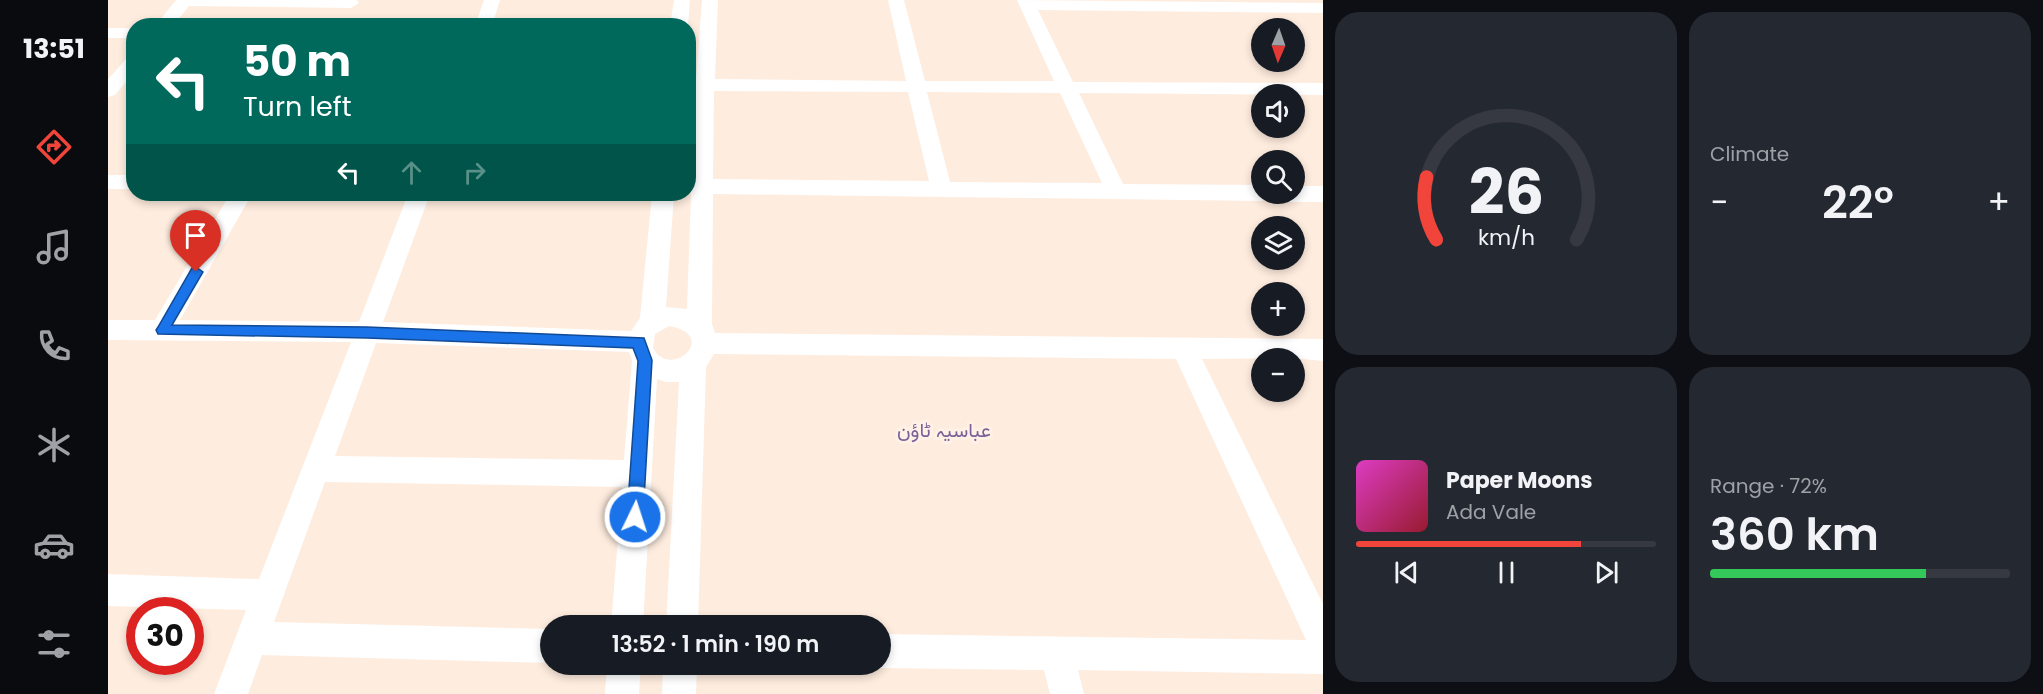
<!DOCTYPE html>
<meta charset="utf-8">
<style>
:root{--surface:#171b24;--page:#242831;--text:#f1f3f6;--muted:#9ea1a6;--line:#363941;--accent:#f1443a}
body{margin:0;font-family:Poppins,Vazirmatn,sans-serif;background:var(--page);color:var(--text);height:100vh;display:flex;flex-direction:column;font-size:22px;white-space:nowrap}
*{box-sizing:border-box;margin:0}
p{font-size:20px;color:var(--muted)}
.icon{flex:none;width:33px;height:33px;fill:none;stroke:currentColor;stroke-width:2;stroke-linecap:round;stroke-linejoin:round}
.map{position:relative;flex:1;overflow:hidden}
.drawer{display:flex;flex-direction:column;gap:12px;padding:12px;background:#0d0f14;width:720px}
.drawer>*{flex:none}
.top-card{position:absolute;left:18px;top:18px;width:570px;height:183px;border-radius:24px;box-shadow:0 3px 9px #0003;background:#00695c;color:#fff;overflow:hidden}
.needle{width:39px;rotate:182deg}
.fabs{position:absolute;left:1143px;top:18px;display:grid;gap:12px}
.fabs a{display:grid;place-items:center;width:54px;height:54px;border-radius:50%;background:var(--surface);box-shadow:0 3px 9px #0003;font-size:30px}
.speed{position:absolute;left:18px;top:597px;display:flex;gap:12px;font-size:30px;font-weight:700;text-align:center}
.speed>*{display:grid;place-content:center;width:78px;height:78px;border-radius:50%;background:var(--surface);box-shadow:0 3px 9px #0003;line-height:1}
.speed .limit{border:9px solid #d22;background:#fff;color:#111}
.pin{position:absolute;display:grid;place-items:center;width:51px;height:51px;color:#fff;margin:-62px -26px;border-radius:50% 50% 50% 0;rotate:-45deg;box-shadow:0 0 6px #0007}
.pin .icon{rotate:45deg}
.me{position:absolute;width:66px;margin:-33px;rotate:4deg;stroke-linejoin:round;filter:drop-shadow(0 0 4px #0008)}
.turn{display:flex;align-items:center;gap:21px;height:126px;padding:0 18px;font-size:27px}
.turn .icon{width:78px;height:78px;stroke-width:2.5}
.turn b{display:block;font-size:42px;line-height:51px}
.lanes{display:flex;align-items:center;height:57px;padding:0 18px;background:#0003;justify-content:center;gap:30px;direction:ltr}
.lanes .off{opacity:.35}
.big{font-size:45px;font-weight:600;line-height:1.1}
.drawer .tile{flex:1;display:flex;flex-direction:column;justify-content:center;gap:9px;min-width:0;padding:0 21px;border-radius:24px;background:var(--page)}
.drawer .dial{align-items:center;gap:0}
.dial svg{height:156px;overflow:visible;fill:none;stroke:var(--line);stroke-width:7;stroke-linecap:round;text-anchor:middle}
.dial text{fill:var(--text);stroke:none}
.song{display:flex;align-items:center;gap:18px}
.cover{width:72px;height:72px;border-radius:9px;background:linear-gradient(135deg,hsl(310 70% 55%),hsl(350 70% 35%))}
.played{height:6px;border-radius:3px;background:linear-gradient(90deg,var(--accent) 75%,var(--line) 75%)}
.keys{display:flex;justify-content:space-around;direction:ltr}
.heat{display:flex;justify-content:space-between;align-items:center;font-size:33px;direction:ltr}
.charge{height:9px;border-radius:4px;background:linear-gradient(90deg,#34c759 72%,var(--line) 0)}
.drawer .tiles{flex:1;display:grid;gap:12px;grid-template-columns:repeat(2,1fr)}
.trip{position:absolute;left:432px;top:615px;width:351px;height:60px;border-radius:30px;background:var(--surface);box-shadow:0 3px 9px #0003;font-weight:600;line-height:60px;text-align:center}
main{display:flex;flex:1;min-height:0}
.dock{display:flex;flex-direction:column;width:108px;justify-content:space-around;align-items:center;background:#090b0e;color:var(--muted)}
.dock .icon{width:42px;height:42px}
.dock .active{color:var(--accent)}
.dock b{font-size:27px;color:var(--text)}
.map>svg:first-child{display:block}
</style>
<main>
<nav class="dock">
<b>13:51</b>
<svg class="icon active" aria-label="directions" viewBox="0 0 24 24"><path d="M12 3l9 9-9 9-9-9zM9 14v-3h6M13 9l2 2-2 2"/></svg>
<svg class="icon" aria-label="music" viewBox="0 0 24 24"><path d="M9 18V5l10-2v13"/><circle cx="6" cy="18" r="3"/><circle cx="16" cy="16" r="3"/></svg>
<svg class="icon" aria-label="phone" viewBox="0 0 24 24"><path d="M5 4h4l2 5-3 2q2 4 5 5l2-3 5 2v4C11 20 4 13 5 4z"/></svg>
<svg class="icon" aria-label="climate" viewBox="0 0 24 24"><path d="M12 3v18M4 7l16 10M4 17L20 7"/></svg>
<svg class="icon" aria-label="car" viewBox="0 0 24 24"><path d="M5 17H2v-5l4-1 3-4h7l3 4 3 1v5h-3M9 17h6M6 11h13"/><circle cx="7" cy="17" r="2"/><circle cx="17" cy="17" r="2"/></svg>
<svg class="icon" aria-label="filters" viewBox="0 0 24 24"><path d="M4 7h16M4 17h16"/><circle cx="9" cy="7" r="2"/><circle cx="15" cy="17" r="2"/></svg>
</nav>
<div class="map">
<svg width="1215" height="694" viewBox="0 0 1215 694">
<rect width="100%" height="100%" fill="#feecde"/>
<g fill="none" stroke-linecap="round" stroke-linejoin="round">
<!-- minor -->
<g fill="#fff" fill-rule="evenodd">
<path d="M68,0H249L251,3L243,8L81,6L65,26H47Z"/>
<path d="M376,0H392L384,26H367Z"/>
<path d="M566,0H582L580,26H562Z"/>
<path d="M594,0H610L607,79L798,81L780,0H796L817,81H946L909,0L1215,3V13L930,10L965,82L1215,83V95L971,93L1015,184L1154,185V194H1186V186H1215V202H1173L1165,199L1163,196L1154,201L605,194L604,324L607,333L1215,339V361L1186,358L1094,359L1215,604V674L970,670L976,694H942L936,670L772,668L764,664H772V634L1198,640L1068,359L606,354L598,367L590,626H558L571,382H558L549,379L535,626H503L514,487L217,482L166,622L442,629V663L154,655L140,694H106L138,610L0,606V574L151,579L243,342L0,340V320H47L122,194H144L72,320L251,322L300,194H322L275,322L523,331L532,318L544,194H566L558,307L579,309L586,107ZM606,91L800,92L821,181L605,179ZM819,92L952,93L994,183L842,182ZM561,326C613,335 562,381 545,348L547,334ZM268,343L521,352L524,360L516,460L227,456Z"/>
<rect x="0" y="28" width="26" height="10"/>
<path d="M26,56V73L7,95L0,97V79L20,57Z"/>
<rect x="0" y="175" width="26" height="14"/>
<path d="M499,664H533L531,694H497Z"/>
<path d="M555,664H589L588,694H554Z"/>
</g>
</g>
<!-- route -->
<path fill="#1a73e8" stroke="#114b97" stroke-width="1.5" d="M88,267L95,272L64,325L259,327L536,338L544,360L535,517L532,523L527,525L521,523L519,517L530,361L525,348L259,338L50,334L48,330L50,327L84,268Z"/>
<g text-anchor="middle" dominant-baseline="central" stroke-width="6" stroke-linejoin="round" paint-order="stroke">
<!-- neighbourhood labels -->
<g font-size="20" fill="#7c6099" stroke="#fff1e6">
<text x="836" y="430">عباسیہ ٹاؤن</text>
</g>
</g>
</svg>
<div class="fabs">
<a><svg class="needle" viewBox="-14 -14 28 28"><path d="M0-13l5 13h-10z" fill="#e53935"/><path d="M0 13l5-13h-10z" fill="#9ea1a6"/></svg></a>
<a><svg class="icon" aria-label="sound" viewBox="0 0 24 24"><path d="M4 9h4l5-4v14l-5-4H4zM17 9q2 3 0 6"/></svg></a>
<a><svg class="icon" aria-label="search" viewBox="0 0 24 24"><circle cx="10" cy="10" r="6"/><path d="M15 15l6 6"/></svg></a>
<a><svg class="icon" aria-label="layers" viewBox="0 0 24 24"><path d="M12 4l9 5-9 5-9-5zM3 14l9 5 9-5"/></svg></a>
<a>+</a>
<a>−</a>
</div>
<div class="speed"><div class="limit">30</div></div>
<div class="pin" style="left:88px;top:272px;background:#d93025"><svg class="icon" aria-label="arrive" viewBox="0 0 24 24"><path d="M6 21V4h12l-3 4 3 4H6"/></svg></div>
<svg class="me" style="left:527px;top:517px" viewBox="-20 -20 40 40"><circle r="17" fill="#1a73e8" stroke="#fff" stroke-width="3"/><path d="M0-11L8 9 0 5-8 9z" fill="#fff"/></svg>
<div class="trip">13:52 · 1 min · 190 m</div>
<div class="top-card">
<div class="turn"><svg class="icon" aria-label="left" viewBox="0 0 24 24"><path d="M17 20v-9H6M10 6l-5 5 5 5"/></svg><div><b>50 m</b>Turn left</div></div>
<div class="lanes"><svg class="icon" aria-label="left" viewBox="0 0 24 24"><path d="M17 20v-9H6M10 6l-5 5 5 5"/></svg><svg class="icon off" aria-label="ahead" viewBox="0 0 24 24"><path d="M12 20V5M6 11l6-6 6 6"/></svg><svg class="icon off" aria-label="right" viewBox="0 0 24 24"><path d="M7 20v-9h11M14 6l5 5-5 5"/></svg></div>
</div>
</div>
<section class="drawer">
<div class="tiles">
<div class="tile dial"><svg viewBox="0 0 100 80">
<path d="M14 69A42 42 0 1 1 86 69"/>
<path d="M14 69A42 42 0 0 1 9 37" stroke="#f1443a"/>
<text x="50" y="56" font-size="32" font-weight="700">26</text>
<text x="50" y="72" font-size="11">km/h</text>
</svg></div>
<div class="tile"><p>Climate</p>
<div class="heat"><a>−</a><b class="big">22°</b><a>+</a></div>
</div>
<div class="tile">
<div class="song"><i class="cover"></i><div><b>Paper Moons</b><p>Ada Vale</p></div></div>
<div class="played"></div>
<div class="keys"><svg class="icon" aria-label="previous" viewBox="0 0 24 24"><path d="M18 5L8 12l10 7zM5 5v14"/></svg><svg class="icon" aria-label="pause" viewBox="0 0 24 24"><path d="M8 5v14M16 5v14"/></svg><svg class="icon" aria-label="next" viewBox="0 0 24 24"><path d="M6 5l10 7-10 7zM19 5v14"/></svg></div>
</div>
<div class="tile"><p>Range · 72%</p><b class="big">360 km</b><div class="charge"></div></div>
</div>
</section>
</main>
